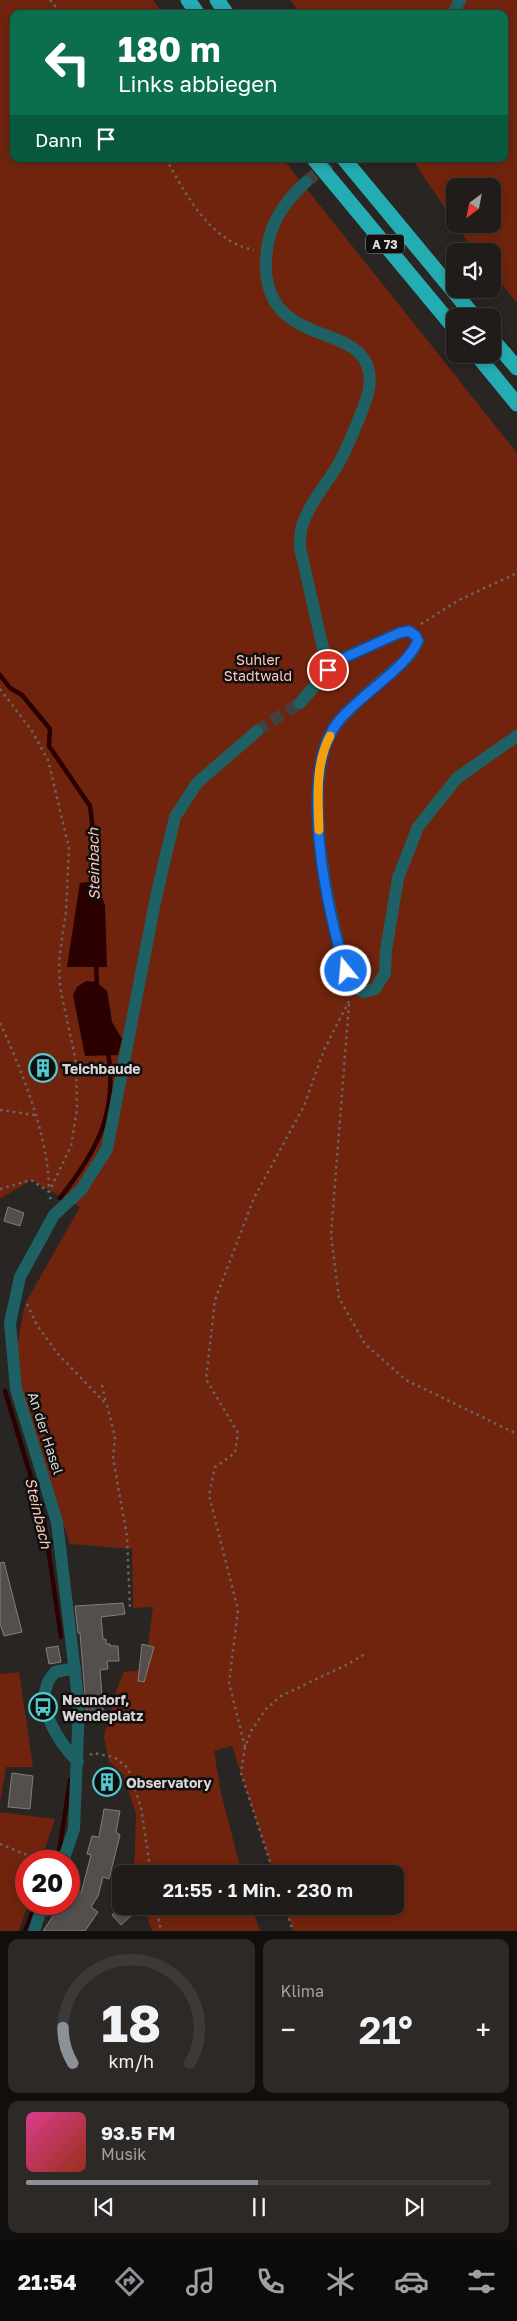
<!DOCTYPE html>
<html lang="de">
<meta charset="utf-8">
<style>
:root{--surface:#1f1c1a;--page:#2c2927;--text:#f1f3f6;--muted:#a1a1a2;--line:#3c3a39;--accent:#8c9099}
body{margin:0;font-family:"Golos Text",sans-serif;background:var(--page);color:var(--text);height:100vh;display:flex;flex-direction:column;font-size:19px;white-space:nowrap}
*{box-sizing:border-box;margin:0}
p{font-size:16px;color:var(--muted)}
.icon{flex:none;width:28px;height:28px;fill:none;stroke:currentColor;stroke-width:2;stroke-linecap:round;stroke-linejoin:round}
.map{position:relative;height:1931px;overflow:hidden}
.side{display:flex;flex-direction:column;gap:8px;padding:8px;background:#110f0e;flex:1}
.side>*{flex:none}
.hud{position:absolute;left:10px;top:10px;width:498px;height:152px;border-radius:10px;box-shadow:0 2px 8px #0003,0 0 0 1px var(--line);background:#0b6e4f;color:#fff;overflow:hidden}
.needle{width:32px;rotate:212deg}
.tools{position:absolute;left:446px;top:178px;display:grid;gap:10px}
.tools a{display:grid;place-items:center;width:55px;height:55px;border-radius:10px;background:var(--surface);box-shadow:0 2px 8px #0003,0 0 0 1px var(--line);font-size:25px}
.speed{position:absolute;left:15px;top:1850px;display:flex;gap:10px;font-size:25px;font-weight:700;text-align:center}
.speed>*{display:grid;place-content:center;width:65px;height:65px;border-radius:50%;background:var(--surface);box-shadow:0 2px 8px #0003,0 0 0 1px var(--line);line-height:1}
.speed .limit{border:8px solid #d22;background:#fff;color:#111}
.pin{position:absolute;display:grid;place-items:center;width:42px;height:42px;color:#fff;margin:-21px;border:2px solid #fff;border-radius:50%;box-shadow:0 1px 5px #0007}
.me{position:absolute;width:55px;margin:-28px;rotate:343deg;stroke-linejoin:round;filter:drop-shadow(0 0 4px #0008)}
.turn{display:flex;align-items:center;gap:18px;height:105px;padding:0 25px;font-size:22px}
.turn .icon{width:65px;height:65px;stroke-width:2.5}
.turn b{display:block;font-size:35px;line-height:42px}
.then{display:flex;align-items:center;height:48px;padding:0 25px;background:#0003;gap:10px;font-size:19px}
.big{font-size:38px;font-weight:600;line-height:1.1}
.side .tile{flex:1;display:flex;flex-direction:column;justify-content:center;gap:8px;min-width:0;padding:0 18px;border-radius:10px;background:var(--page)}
.side .dial{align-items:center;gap:0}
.dial svg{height:130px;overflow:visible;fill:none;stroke:var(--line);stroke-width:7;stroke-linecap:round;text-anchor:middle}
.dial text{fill:var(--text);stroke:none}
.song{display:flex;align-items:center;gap:15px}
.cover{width:60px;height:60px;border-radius:8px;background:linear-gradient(135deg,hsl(330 70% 55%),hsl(10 70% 35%))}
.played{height:5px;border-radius:2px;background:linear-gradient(90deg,var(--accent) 50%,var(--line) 50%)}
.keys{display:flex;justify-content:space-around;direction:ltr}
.heat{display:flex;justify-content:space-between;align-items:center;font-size:28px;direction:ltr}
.side .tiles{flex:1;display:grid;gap:8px;grid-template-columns:1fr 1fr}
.tile:last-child{grid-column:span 2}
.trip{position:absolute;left:112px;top:1865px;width:292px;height:50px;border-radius:10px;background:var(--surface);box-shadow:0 2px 8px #0003,0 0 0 1px var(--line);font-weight:600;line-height:50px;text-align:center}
.menu{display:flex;height:80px;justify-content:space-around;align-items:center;background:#0c0b0a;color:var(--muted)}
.menu .icon{width:35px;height:35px}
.menu .selected{color:var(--accent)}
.menu b{font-size:22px;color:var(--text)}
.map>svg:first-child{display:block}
</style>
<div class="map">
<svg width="517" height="1931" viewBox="0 0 517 1931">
<rect width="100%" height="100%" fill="#292523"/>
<!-- green -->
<g fill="#70240d" fill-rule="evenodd">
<path d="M0,0H153L163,14H14V159H283L517,453V1931H293L285,1906H396V1874H274L232,1746L214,1751L221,1793L242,1874H134L136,1814L123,1774L109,1762L104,1737L114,1696L124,1672L145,1670L153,1607L133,1608L132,1549L70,1544L24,1403L17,1347L25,1304L80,1207L31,1180L0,1199ZM80,883L107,967H67ZM96,982L107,991L112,1022Z"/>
<path d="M290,0H517V303L493,273L492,251H475L455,224H492V186H455V223L412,159H504V14H301Z"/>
<path d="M19,1672L33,1767H6L0,1803V1674Z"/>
<path d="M0,1812L55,1819L41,1861H26V1904H28L19,1931H0Z"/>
<path d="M144,1906H251L260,1931H152Z"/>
</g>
<!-- water -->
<g fill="#2a0100">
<path d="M96,881L105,905L107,967H67L80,883Z"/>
<path d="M86,981L96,982L107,991L112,1022L122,1039L118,1055L85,1056L73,995L77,987Z"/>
</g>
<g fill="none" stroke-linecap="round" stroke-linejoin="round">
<!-- stream -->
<g stroke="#2a0100" stroke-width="4.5">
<path d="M0,675L10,688L22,695L50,729L49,746L90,806L95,846L92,887"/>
<path d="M96,962L97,987"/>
<path d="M60,1198C97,1151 118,1113 108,1051"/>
<path d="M5,1391L44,1520L61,1637"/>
<path d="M56,1861L59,1853L70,1780"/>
<path d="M25,1931L36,1904"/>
</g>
</g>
<!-- building -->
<g fill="#544f4d" stroke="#837d7c">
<path d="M46,1057L50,1077L40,1079L35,1059Z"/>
<path d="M8,1207L24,1213L20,1226L4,1221Z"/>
<path d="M4,1562L22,1632L4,1636L0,1624V1563Z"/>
<path d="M123,1603L125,1614L101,1617L103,1639H106V1644H110V1646H118L119,1661H107L108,1669L100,1670L103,1710L95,1723L87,1720L80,1633H78L75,1606Z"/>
<path d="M142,1644L154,1647L144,1682L138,1681Z"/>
<path d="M58,1646L61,1662L49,1664L46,1648Z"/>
<path d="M12,1773L33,1776L30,1809L8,1807Z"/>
<path d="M104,1809L120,1811L116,1832L120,1835L109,1879L103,1877L98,1896L91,1907L98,1912L85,1931H43L61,1904H69V1888L76,1893L77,1890L81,1893L91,1855L87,1854L92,1836L99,1837Z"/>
<path d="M121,1906H125L133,1914L121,1925L112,1915Z"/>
</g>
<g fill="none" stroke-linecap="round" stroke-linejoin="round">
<!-- minor-tunnel -->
<g stroke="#43403e" stroke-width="12" stroke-dasharray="12 6" stroke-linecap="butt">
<path d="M306,182L335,159"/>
<path d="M257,731L300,703"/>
</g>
<!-- path -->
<g stroke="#696563" stroke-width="2.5" stroke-dasharray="2.5 4" stroke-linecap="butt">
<path d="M50,0L62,14"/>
<path d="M166,159C186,194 209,241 254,250"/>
<path d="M421,624L459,600L517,573"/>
<path d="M0,689L32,731L48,760L69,848L66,911L59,960L60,987L76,1062L77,1109L71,1146L49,1192L51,1201"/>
<path d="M349,1004L331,1235L339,1298L365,1344L406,1380L517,1434"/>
<path d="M0,1023C22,1070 49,1139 49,1190"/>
<path d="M0,1110L35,1115"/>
<path d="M0,1189L31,1180L49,1192"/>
<path d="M27,1304L37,1325L57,1353L107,1405L115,1437L113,1458L127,1536L130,1609"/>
<path d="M102,1385L106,1403"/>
<path d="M245,1747L229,1683L238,1610L209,1495L215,1467L235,1453L238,1433L206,1379L215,1300L254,1198L304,1106L324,1050L349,1001"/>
<path d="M90,1755L93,1753L114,1757L128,1768L141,1807L151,1874"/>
<path d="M0,1844L42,1861"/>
<path d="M274,1874L241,1773L245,1747L251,1731L266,1709L281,1696L346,1665L365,1654"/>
<path d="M156,1906L161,1931"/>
<path d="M285,1906L293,1931"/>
</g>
<!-- minor -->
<g stroke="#1e6164" stroke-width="12">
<path d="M453,14L460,0"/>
<path d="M306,182C283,203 267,227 266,260C262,349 361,321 369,372C372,387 366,401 360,416C354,431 348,446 340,461C328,483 310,501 302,526C300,532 300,541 300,548L328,670"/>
<path d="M300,703L335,662L399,633L409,631L416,636L418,641C410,660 395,668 380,682C366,694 351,707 339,721C294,773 331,927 351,986L364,992L375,989L385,973L386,950L398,878L418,827L457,778L517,736"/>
<path d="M75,1668L55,1672C52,1676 48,1680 47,1685C37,1710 61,1745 78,1762"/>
<path d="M63,1861L74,1829L79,1706L57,1522L16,1389L10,1323L20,1277L54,1215L81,1190L107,1149L156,897L175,817L197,783L257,731"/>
<path d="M34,1931L43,1904"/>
</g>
<!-- highway -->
<g stroke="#23acb1" stroke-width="15">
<path d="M188,0L198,14"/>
<path d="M217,0L227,14"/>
<path d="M344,159L474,316"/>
<path d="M492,339L517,368"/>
<path d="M476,354L517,404"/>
</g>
<!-- highway-bridge -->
<path stroke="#23acb1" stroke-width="15" d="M314,159L455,329"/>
</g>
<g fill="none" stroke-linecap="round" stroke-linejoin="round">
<defs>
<path id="route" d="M328,670L335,662L399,633L409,631L416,636L418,641C406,669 359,695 338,722C297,773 327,913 346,971"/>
</defs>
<!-- route casing -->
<use href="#route" stroke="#114b97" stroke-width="12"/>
<!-- route -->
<use href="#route" stroke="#1a73e8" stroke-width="9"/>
<!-- slow -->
<path stroke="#f59e0b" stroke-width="9" d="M319,830C318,799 315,764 330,736"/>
</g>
<!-- icons -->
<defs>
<symbol id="building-ring" viewBox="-11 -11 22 22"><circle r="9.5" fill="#100e0e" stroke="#51ccd1" stroke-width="1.5"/><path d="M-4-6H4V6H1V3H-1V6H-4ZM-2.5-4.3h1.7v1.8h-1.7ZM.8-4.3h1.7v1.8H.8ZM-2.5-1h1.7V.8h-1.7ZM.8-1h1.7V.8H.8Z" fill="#51ccd1"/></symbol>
<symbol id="bus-ring" viewBox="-11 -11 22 22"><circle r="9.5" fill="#100e0e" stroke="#51ccd1" stroke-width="1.5"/><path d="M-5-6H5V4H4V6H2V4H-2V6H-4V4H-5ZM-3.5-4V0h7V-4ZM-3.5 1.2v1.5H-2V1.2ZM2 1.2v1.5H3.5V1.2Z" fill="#51ccd1"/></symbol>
</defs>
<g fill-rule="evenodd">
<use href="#building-ring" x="27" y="1052" width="32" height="32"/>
<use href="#bus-ring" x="27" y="1691" width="32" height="32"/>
<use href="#building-ring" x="91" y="1766" width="32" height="32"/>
</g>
<g text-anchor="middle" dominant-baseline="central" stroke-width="5" stroke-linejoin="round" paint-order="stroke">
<!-- shield labels -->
<rect fill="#100e0e" stroke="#9d9a99" stroke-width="1" x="366" y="234.5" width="38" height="19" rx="4"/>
<g font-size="12" font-weight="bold" fill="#d9d6d5">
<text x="385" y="244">A 73</text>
</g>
<!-- park labels -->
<g font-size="14" fill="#fdcbbd" stroke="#100e0e">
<text x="258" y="659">Suhler<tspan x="258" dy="16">Stadtwald</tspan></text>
</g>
<!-- poi labels -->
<g font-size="14" font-weight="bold" fill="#d9d6d5" stroke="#100e0e" text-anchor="start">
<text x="62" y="1068">Teichbaude</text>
<text x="62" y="1699">Neundorf,<tspan x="62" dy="16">Wendeplatz</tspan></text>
<text x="126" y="1782">Observatory</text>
</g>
<!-- street labels -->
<g font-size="14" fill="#d9d6d5" stroke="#100e0e">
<text transform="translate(46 1433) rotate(72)">An der Hasel</text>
</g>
<!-- water labels -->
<g font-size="15" font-style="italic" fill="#fac8b9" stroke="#100e0e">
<text transform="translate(93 864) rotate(-91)">Steinbach</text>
<text transform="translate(39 1513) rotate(77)">Steinbach</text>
</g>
</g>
</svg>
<div class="tools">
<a><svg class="needle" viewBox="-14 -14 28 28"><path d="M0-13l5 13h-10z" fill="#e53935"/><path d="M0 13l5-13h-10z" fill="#a1a1a2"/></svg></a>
<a><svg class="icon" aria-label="sound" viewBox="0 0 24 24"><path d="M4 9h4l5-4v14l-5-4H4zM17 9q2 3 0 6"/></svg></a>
<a><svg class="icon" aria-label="layers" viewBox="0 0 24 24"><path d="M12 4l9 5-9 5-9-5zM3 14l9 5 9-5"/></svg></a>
</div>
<div class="speed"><div class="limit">20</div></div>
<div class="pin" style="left:328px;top:670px;background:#d93025"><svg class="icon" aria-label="arrive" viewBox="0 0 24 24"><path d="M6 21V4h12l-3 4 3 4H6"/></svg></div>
<svg class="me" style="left:346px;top:971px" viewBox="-20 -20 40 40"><circle r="17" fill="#1a73e8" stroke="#fff" stroke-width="3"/><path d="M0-11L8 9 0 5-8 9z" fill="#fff"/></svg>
<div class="trip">21:55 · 1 Min. · 230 m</div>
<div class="hud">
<div class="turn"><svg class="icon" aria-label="left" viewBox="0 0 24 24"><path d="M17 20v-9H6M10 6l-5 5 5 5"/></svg><div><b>180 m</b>Links abbiegen</div></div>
<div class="then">Dann<svg class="icon" aria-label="arrive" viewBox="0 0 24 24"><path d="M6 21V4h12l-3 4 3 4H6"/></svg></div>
</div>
</div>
<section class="side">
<div class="tiles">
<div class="tile dial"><svg viewBox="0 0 100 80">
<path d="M14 69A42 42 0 1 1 86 69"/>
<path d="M14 69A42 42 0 0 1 8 47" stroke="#8c9099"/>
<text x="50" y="56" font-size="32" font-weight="700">18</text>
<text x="50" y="72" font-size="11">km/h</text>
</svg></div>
<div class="tile"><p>Klima</p>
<div class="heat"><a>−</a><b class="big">21°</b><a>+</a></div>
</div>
<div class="tile">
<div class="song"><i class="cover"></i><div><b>93.5 FM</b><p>Musik</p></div></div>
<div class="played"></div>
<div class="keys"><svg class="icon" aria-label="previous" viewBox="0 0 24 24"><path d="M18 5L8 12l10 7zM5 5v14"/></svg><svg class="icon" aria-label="pause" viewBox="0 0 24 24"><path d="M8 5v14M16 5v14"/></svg><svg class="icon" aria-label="next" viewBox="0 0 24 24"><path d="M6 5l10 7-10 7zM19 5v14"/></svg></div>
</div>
</div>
</section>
<nav class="menu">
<b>21:54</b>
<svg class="icon selected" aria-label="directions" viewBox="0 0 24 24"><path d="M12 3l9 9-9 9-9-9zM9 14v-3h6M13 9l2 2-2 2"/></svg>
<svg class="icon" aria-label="music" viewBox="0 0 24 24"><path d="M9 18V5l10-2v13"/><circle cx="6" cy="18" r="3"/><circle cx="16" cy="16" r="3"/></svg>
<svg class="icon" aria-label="phone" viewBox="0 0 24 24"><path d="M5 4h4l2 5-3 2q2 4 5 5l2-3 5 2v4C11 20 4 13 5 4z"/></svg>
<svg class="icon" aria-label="climate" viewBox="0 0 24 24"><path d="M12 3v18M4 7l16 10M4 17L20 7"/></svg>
<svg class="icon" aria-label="car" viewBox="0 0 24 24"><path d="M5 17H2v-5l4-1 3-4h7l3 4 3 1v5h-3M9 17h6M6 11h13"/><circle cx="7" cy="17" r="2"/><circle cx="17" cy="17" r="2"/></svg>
<svg class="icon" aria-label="filters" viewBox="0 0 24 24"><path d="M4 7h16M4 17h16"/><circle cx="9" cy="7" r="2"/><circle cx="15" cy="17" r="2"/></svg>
</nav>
